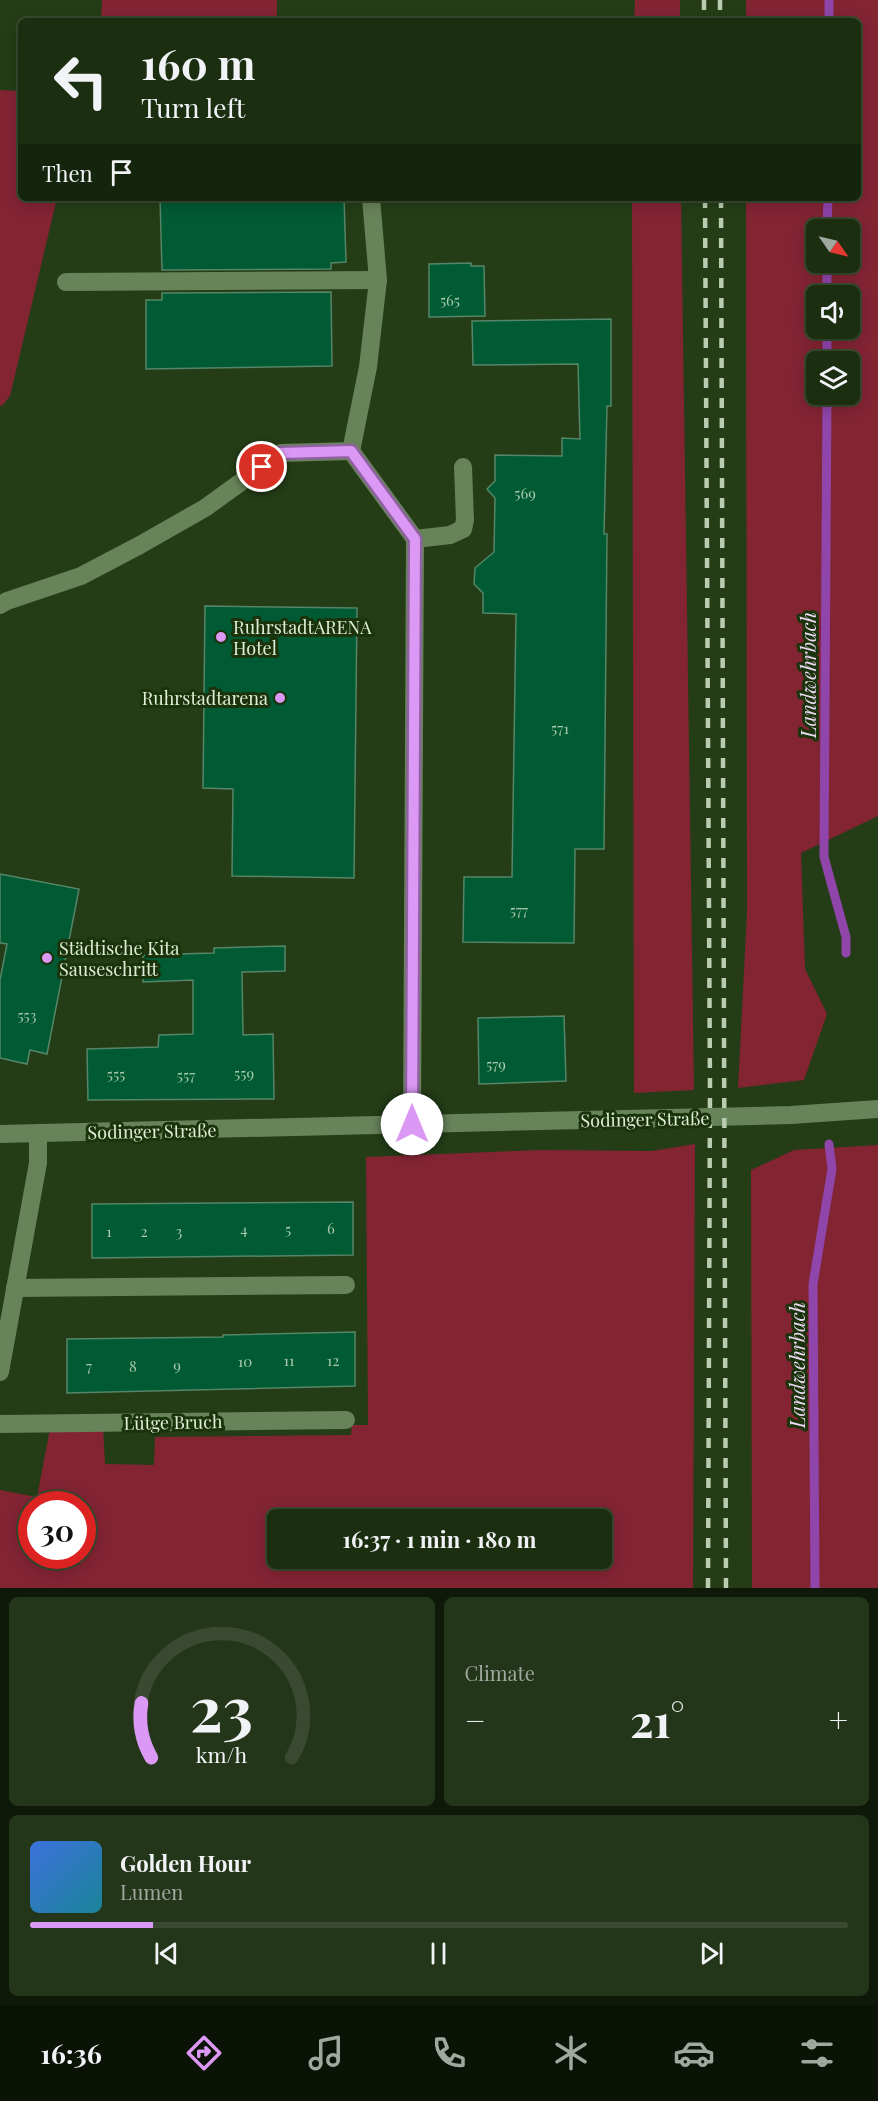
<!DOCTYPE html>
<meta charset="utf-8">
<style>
:root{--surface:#1b2e10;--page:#243619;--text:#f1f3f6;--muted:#a0a89f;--line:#394a30;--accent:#db99f5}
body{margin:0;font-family:"Playfair Display",serif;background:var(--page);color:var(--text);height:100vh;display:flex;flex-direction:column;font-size:22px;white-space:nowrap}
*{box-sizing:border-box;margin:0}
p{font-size:20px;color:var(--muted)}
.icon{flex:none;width:33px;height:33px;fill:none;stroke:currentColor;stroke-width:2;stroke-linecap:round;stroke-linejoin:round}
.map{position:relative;height:1588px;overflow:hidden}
.sheet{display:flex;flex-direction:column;gap:9px;padding:9px;background:#0f1909;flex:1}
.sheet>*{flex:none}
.guide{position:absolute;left:18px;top:18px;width:843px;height:183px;border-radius:9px;box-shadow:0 3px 15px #0003,0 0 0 2px var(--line);background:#1b2e10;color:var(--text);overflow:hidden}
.needle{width:39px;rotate:124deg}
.buttons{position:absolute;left:806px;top:219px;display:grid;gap:12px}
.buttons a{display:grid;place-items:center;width:54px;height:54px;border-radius:9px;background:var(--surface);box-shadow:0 3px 15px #0003,0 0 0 2px var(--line);font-size:30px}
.speed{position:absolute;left:18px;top:1491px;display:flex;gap:12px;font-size:30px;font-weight:700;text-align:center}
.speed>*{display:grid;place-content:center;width:78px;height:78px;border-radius:50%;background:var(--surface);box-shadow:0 3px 15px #0003,0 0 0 2px var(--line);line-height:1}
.speed .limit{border:9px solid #d22;background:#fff;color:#111}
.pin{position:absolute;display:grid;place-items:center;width:51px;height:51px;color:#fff;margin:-26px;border:3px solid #fff;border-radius:50%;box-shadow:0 2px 6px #0007}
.me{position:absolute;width:66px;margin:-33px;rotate:0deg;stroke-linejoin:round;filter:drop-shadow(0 0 4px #0008)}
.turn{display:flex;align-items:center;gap:21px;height:126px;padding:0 24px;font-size:27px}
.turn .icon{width:78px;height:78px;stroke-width:2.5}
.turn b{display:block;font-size:42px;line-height:51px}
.then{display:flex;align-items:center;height:57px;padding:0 24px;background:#0003;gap:12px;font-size:22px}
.big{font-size:45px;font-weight:700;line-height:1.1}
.sheet .tile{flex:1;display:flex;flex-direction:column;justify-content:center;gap:9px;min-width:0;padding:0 21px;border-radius:9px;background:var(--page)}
.sheet .dial{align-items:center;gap:0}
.dial svg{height:156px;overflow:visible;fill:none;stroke:var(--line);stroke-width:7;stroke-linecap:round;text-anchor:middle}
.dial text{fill:var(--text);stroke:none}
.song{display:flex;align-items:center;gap:18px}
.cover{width:72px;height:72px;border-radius:9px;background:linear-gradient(135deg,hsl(220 70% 55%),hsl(190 70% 35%))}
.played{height:6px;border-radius:3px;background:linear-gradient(90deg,var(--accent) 15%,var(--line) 15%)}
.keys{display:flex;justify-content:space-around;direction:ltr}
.heat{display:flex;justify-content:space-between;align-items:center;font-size:33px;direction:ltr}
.sheet .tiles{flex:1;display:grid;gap:9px;grid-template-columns:1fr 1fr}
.tile:last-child{grid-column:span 2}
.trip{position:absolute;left:267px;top:1509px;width:345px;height:60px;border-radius:9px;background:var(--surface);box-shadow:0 3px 15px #0003,0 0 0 2px var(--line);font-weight:700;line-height:60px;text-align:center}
.menu{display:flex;height:96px;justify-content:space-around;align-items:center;background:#0b1206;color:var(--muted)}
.menu .icon{width:42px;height:42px}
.menu .active{color:var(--accent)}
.menu b{font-size:27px;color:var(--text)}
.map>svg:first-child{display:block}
</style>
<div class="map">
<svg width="878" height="1588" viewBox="0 0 878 1588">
<rect width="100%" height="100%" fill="#243d16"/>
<!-- green -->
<g fill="#832433" fill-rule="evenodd">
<path d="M102,0H277V21H101Z"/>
<path d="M635,0H680V21H634Z"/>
<path d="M746,0H878V816L801,853L805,969L827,1014L804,1080L738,1088L747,912L746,198H858V21H746ZM816,230H849V262H816ZM816,296H849V328H816ZM816,362H849V394H816Z"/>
<path d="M0,90L21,91V198H57L10,396L2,406L0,405Z"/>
<path d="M632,198H681L694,1090L634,1093Z"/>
<path d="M695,1144L693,1588H0V1490L37,1497L50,1429L103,1428L105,1464L154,1465L155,1437L351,1435L352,1425H368L366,1157L542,1150L652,1151ZM32,1504H82V1556H32ZM278,1520H602V1558H278Z"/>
<path d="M878,1145V1588H752L751,1170L794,1150Z"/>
</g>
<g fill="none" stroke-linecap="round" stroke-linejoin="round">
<!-- stream -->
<g stroke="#8f45aa" stroke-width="9">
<path d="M829,21V0"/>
<path d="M827,230L828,198"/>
<path d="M827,296V262"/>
<path d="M827,362V328"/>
<path d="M827,394L824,857L846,937V953"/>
<path d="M815,1588L813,1284L832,1169L829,1144"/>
</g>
</g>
<!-- building -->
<g fill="#005a33" stroke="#558667" stroke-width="1.5">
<path d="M160,198H344L346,262L331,263V269L162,270Z"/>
<path d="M471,263V266H484L485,316L429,317V264Z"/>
<path d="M331,292L332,366L146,369V300H162V293Z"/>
<path d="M611,319V406H607L604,534H607L604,849H575L574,943L463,942L464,877H512L516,614L483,613V593L474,584L475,568L494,552L495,498L487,489L495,481V455L562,456V438L580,439L578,364L473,365L472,321Z"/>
<path d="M205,606L357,608L354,878L232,876L233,789L203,788Z"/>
<path d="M0,874L79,889L47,1054L30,1050L27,1064L0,1058V980L7,944L0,943Z"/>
<path d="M285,946V971L242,972L243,1035L273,1034L274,1099L88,1100L87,1049L158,1047L159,1035L193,1034V980L143,982V955L214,953V948Z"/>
<path d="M564,1016L566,1081L479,1084L478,1018Z"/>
<path d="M353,1202V1255L92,1258V1204Z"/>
<path d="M355,1332V1386L67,1393V1339L223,1337V1335Z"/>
</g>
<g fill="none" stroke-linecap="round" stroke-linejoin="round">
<!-- minor -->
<g stroke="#678359" stroke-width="18">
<path d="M66,282L378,280"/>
<path d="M351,451L415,539L412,1124"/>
<path d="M351,451L368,367L378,280L371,198"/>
<path d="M415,539L450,535L463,529L465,520L463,467"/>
<path d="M0,605L7,601L81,576L140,545L205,508L281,453L351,451"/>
<path d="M0,1134L791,1115L878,1109"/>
<path d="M15,1288L346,1285"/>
<path d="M0,1372L38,1163V1133"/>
<path d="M0,1424L346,1420"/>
</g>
<!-- rail -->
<g stroke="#baccb1" stroke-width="4.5" stroke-dasharray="10 10" stroke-linecap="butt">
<path d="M704,0V21"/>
<path d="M720,0V21"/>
<path d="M705,198L710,1089L708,1588"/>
<path d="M721,198L726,1588"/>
</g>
</g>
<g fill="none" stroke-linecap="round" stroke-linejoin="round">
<defs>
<path id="route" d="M262,467L281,453L351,451L415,539L412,1124"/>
</defs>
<!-- route casing -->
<use href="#route" stroke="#8e639f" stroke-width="15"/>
<!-- route -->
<use href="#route" stroke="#db99f5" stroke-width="10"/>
</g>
<!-- markers -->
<g fill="#db99f5" stroke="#1a330b" stroke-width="2">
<circle cx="221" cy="637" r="6"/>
<circle cx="280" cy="698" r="6"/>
<circle cx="47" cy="958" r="6"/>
</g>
<g text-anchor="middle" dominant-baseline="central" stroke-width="6" stroke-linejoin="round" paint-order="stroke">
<!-- number labels -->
<g font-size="15" fill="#a6c8ad">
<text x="450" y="300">565</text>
<text x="525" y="493">569</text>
<text x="560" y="728">571</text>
<text x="519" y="910">577</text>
<text x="27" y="1015">553</text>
<text x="496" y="1064">579</text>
<text x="244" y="1073">559</text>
<text x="116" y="1074">555</text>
<text x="186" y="1075">557</text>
<text x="331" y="1228">6</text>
<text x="244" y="1229">4</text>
<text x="288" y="1229">5</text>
<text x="109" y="1231">1</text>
<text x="144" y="1231">2</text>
<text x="179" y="1231">3</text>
<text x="289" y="1360">11</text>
<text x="333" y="1360">12</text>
<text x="245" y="1361">10</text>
<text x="177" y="1365">9</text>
<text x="89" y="1366">7</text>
<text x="133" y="1366">8</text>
</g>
<!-- poi labels -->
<g font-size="18" fill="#ddedd6" stroke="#1a330b" text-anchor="start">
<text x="233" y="627">RuhrstadtARENA<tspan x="233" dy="21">Hotel</tspan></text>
<text x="268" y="698" text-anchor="end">Ruhrstadtarena</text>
<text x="59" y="948">Städtische Kita<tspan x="59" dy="21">Sauseschritt</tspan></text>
</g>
<!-- street labels -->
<g font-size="18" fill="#ddedd6" stroke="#1a330b">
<text transform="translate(645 1119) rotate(-1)">Sodinger Straße</text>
<text transform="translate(152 1131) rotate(-1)">Sodinger Straße</text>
<text transform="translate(173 1422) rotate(-1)">Lütge Bruch</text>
</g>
<!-- water labels -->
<g font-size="20" font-style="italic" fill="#ecdaf4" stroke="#1a330b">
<text transform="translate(807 675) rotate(-90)">Landwehrbach</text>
<text transform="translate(796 1365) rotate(-90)">Landwehrbach</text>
</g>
</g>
</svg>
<div class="buttons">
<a><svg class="needle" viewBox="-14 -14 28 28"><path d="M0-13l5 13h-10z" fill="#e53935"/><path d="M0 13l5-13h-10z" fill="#a0a89f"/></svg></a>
<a><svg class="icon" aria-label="sound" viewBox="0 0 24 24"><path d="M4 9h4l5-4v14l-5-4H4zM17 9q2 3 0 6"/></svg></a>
<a><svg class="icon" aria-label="layers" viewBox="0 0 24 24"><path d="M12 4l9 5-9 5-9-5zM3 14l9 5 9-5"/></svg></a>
</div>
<div class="speed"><div class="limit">30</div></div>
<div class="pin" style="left:262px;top:467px;background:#d93025"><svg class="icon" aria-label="arrive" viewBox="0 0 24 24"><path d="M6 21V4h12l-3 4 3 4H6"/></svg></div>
<svg class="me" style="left:412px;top:1124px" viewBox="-20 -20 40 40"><circle r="19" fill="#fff"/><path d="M0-13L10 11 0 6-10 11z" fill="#db99f5"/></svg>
<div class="trip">16:37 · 1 min · 180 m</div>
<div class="guide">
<div class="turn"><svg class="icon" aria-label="left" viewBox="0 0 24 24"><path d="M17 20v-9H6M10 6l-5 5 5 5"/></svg><div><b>160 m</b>Turn left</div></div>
<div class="then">Then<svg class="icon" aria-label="arrive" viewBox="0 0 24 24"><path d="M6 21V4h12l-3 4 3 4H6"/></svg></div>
</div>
</div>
<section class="sheet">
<div class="tiles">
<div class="tile dial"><svg viewBox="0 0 100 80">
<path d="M14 69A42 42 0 1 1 86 69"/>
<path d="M14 69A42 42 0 0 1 9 41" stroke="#db99f5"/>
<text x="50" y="56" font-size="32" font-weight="700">23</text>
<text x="50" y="72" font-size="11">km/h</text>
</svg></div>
<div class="tile"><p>Climate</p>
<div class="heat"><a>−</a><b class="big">21°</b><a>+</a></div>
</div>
<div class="tile">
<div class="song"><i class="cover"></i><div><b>Golden Hour</b><p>Lumen</p></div></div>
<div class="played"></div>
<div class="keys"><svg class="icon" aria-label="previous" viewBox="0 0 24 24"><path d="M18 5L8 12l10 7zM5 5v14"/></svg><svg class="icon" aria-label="pause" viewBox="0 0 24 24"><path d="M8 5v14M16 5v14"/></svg><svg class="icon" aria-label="next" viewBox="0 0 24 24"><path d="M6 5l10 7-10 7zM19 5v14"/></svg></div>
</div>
</div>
</section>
<nav class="menu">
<b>16:36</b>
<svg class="icon active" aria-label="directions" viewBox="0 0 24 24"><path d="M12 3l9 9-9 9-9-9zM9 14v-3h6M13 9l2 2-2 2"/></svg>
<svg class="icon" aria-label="music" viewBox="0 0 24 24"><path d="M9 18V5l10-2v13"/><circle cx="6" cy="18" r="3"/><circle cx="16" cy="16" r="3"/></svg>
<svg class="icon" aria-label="phone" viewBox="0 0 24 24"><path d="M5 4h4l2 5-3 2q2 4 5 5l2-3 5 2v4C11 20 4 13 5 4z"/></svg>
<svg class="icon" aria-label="climate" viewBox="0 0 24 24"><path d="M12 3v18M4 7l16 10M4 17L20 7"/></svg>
<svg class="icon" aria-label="car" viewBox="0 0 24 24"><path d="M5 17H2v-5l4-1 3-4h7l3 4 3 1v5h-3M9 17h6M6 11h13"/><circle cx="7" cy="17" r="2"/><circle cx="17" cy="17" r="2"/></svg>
<svg class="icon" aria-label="filters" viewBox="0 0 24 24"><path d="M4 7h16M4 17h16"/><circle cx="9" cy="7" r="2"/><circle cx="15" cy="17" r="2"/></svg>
</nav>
